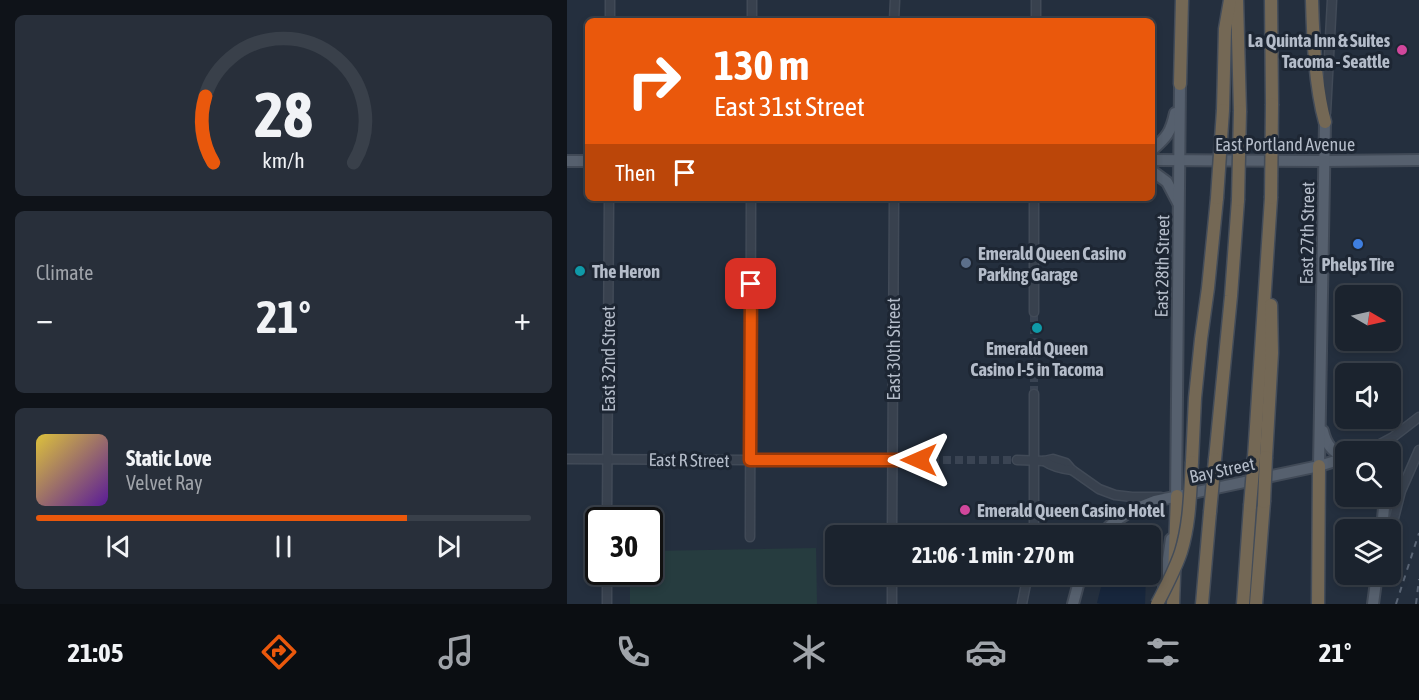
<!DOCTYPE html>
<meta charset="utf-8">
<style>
:root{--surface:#1b232e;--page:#282f3a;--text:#f1f3f6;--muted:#a0a4aa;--line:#39404a;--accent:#ea580c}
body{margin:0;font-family:"Asap Condensed",sans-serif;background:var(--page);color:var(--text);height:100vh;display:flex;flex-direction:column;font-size:22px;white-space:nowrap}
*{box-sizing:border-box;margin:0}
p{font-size:20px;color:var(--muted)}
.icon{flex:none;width:33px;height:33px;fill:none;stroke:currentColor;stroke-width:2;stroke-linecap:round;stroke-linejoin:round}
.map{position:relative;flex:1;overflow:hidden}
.details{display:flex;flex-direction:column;gap:15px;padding:15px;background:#0f1319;width:567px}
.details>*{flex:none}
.guide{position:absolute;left:18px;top:18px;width:570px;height:183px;border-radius:9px;box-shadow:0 3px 9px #0003,0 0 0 2px var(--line);background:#ea580c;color:#fff;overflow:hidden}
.needle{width:39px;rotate:99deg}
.buttons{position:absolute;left:768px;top:285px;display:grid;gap:12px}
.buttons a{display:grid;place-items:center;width:66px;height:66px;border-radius:9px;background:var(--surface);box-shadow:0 3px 9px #0003,0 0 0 2px var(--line);font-size:30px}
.speed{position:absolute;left:18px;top:507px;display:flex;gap:12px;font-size:30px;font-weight:700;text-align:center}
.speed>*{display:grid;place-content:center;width:78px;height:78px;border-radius:50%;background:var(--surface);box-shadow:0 3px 9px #0003,0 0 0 2px var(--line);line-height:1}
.speed .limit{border:3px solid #111;border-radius:9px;background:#fff;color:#111}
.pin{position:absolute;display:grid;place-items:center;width:51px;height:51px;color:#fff;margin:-26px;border-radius:12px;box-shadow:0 3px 9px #0006}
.me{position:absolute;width:66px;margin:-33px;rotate:270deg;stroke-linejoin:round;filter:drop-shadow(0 0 4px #0008)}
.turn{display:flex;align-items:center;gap:21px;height:126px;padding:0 30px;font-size:27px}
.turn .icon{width:78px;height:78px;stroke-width:2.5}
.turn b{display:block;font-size:42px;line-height:51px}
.then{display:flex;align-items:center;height:57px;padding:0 30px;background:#0003;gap:12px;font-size:22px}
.big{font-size:45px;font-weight:700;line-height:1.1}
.details .widget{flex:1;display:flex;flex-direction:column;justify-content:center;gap:9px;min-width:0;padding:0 21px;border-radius:9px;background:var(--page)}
.details .dial{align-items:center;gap:0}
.dial svg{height:156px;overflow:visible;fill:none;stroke:var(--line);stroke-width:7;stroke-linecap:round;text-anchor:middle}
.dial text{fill:var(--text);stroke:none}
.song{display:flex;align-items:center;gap:18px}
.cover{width:72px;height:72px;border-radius:9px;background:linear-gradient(135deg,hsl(50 70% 55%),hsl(270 70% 35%))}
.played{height:6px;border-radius:3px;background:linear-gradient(90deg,var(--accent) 75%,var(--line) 75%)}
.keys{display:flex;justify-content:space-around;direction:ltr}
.heat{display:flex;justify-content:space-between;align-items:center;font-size:33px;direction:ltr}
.trip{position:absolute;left:258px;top:525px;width:336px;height:60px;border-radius:9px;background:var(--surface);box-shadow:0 3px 9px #0003,0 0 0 2px var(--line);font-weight:700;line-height:60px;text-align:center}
.menu{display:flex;height:96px;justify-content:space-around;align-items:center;background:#0b0e12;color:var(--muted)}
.menu .icon{width:42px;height:42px}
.menu .active{color:var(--accent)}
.menu b{font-size:27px;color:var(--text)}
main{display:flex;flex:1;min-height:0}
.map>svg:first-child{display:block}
</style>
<main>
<section class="details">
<div class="widget dial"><svg viewBox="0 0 100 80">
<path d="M14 69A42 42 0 1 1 86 69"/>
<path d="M14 69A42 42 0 0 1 10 35" stroke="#ea580c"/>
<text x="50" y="56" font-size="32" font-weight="700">28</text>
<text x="50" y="72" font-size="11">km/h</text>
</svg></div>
<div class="widget"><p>Climate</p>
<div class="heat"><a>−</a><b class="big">21°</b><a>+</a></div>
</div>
<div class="widget">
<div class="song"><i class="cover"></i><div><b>Static Love</b><p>Velvet Ray</p></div></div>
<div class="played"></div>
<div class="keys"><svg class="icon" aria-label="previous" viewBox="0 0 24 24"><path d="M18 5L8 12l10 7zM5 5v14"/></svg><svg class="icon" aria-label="pause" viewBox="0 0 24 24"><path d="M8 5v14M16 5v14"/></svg><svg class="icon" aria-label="next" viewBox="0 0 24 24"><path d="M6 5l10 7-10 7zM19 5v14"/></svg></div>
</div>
</section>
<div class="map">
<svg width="852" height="604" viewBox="0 0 852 604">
<rect width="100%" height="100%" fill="#242f3e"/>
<!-- green -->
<path fill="#263c3f" d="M249,548L250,604H63V572H82L83,551Z"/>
<!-- water -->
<path fill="#17263c" d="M537,575H579L578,604H534L530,603Z"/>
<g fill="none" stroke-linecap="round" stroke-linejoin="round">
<!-- minor-tunnel -->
<g stroke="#3a4453" stroke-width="8" stroke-dasharray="8 4" stroke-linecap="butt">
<path d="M467,394V312"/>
<path d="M352,460H450"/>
</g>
<defs>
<g id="minor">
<path d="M43,0V21"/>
<path d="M185,21V0"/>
<path d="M327,21L328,0"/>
<path d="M469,21V0"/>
<path d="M759,113L765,0"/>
<path d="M467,312V198"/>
<path d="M798,452L826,437L852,417"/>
<path d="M0,459L183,460H352"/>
<path d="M450,460L477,461L486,459L499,463L505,470L532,489L548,495L565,497H594"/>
<path d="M477,461C486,467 495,469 505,470"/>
<path d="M40,520L42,198"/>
<path d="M824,530L834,491L852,450"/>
<path d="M325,536L327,198"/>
<path d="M467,536V394"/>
<path d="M183,537L184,198"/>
<path d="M40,572V604"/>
<path d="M325,604V574"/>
<path d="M455,604L461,574"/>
</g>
<g id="major">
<path d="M585,150C600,137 604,132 608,113"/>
<path d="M585,160L758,161L852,160"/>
<path d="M0,161H21"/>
<path d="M585,171L600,182L611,203"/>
<path d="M756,431C759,445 766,452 778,458"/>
<path d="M752,466L758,122"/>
<path d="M609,503L613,84"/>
<path d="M815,530L818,496"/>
<path d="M534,536C548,517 567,509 588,501L752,466L778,458"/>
<path d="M597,586L604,539"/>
<path d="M506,604L514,574"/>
<path d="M806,604L810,574"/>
</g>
<g id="highway">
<path d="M670,0L673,111"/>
<path d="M704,0L705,104"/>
<path d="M745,0C746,38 748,86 758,122"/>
<path d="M613,84L615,0"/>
<path d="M656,110L658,29L663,0"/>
<path d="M687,457L704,198"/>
<path d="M699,457L705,353L704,305"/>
<path d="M648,459L664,296L671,200"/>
<path d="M625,462L628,398L634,339L641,288L650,198"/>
<path d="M606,604L610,496"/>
<path d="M635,604L643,512"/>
<path d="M676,604L683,506"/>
<path d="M689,604L697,502"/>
<path d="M751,604L752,466"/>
</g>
</defs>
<!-- minor casing -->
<use href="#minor" stroke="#414a57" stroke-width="11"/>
<!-- major casing -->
<use href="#major" stroke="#414a57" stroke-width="14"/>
<!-- highway casing -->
<use href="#highway" stroke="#434c59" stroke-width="15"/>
<!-- minor -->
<use href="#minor" stroke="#38414e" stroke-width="8"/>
<!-- major -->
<use href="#major" stroke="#56606e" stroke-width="10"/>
<!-- highway -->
<use href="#highway" stroke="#746855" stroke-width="12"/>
<!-- rail -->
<g stroke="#5a6575" stroke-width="2" stroke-dasharray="6 6" stroke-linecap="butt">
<path d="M829,604L852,533"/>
<path d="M849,604L852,579"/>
</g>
<defs>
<g id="highway-bridge">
<path d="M650,198L656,110"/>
<path d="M704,198L705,104"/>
<path d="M671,200L673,111"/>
<path d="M697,502L699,457"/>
<path d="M683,506L687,457"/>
<path d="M643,512L648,459"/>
<path d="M590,604C599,587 608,570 614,552C623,523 623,493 625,462"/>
</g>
</defs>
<!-- highway-bridge casing -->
<use href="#highway-bridge" stroke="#434c59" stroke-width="15" stroke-linecap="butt"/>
<!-- highway-bridge -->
<use href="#highway-bridge" stroke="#746855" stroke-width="12"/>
</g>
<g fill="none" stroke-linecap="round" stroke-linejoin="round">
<defs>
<path id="route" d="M184,284L183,460H352"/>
</defs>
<!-- route casing -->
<use href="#route" stroke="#983908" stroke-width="15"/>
<!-- route -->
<use href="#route" stroke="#ea580c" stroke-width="10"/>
</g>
<!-- markers -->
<g fill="#d1479c" stroke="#1d2633" stroke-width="2">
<circle cx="835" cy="50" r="6"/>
<circle cx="398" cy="510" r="6"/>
</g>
<circle fill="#3f7fe0" stroke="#1d2633" stroke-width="2" cx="791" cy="244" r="6"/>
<circle fill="#5c6f8a" stroke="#1d2633" stroke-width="2" cx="399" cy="263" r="6"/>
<g fill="#0f9aa8" stroke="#1d2633" stroke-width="2">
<circle cx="13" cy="271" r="6"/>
<circle cx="470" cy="328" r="6"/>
</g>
<g text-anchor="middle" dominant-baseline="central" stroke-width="6" stroke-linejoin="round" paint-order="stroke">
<!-- poi labels -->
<g font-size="18" font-weight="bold" fill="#b4bcc9" stroke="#1d2633" text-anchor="start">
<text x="823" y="40" text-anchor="end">La Quinta Inn &amp; Suites<tspan x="823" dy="21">Tacoma - Seattle</tspan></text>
<text x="411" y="253">Emerald Queen Casino<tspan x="411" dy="21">Parking Garage</tspan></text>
<text x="791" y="264" text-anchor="middle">Phelps Tire</text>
<text x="25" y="271">The Heron</text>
<text x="470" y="348" text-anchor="middle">Emerald Queen<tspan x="470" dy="21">Casino I-5 in Tacoma</tspan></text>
<text x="410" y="510">Emerald Queen Casino Hotel</text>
</g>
<!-- street labels -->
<g font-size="18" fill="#b4bcc9" stroke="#1d2633">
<text x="718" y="144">East Portland Avenue</text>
<text transform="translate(740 233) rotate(-89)">East 27th Street</text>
<text transform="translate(595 266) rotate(-89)">East 28th Street</text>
<text transform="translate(326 349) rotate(-90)">East 30th Street</text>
<text transform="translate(41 359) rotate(-90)">East 32nd Street</text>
<text transform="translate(122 460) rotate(1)">East R Street</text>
<text transform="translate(655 470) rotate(-12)">Bay Street</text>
</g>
</g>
</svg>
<div class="buttons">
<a><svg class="needle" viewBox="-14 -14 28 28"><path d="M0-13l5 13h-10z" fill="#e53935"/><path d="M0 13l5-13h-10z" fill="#a0a4aa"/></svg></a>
<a><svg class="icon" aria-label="sound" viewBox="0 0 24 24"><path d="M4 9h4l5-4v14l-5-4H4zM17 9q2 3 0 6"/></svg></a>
<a><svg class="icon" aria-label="search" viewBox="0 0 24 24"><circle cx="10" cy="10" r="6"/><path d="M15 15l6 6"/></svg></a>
<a><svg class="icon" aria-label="layers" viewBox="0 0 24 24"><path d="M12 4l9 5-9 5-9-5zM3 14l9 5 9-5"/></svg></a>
</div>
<div class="speed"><div class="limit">30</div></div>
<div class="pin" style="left:184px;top:284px;background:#d93025"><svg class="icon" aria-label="arrive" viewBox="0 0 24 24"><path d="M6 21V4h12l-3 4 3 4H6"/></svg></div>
<svg class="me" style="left:352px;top:460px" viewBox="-20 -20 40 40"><path d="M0-17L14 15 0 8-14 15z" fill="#ea580c" stroke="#fff" stroke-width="4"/></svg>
<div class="trip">21:06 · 1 min · 270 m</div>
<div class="guide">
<div class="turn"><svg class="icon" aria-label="right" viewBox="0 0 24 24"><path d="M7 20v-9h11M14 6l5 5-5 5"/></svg><div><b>130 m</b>East 31st Street</div></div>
<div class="then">Then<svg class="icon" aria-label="arrive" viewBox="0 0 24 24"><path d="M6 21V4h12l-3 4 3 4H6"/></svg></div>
</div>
</div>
</main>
<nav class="menu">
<b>21:05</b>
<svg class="icon active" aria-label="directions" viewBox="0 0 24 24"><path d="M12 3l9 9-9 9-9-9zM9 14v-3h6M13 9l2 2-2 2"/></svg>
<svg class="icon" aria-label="music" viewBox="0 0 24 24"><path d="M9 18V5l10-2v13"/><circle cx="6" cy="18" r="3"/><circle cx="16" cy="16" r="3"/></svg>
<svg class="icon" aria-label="phone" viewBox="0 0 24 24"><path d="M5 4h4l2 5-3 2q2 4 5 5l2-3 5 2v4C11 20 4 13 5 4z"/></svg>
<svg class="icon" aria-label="climate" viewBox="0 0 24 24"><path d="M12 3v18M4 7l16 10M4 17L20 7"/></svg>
<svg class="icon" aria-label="car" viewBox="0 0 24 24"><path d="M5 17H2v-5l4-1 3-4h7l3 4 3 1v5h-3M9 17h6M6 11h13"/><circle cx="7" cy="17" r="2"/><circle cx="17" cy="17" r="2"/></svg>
<svg class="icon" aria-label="filters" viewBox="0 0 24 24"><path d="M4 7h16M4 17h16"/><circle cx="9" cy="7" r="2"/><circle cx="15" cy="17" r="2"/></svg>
<b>21°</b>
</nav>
